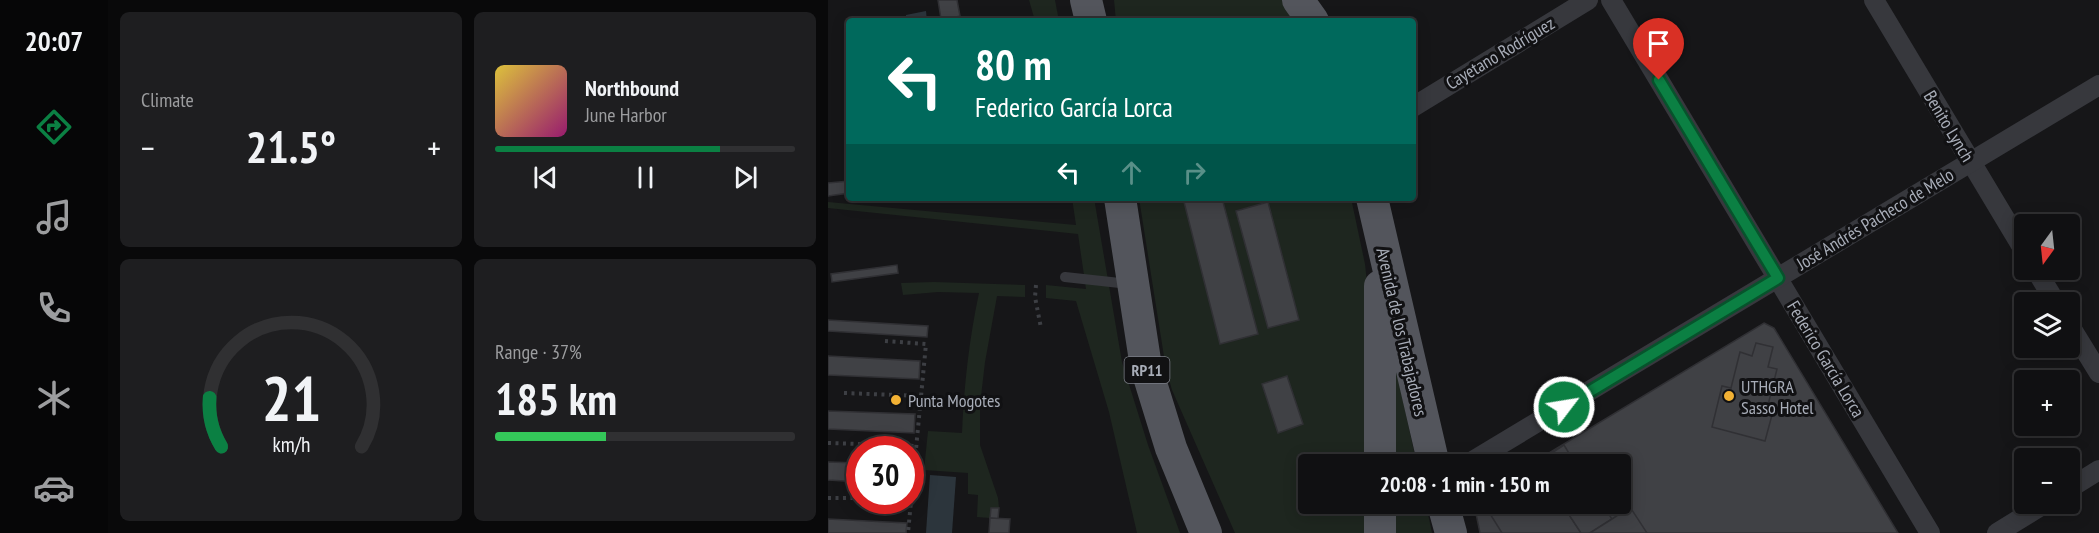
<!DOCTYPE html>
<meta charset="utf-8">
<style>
:root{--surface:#101012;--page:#1e1e20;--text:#f1f3f6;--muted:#9c9d9f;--line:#303032;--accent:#0b8043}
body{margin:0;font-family:"PT Sans Narrow",sans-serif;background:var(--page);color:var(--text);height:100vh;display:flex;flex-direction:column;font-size:22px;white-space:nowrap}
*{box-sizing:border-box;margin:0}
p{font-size:20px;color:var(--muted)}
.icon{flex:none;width:33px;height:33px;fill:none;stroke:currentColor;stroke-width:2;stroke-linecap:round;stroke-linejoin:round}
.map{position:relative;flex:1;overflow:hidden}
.drawer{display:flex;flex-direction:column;gap:12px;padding:12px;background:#09090a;width:720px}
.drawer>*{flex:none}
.banner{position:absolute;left:18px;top:18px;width:570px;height:183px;border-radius:6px;box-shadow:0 3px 15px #0003,0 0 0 2px var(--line);background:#00695c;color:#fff;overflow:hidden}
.needle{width:39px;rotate:195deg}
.fabs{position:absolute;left:1186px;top:214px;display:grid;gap:12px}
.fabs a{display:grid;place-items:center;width:66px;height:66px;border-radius:6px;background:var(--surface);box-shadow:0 3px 15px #0003,0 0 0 2px var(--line);font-size:30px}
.speed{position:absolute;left:18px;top:436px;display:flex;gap:12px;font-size:30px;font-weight:700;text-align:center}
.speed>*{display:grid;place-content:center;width:78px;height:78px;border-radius:50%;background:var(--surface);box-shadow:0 3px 15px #0003,0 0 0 2px var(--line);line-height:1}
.speed .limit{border:9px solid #d22;background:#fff;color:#111}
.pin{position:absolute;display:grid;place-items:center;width:51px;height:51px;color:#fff;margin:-62px -26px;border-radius:50% 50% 50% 0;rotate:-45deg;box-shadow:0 0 6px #0007}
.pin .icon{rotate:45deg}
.me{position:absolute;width:66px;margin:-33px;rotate:59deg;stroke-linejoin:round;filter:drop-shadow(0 0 4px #0008)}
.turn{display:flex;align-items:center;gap:21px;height:126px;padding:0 30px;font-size:27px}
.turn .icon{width:78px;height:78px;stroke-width:2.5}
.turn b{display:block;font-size:42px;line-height:51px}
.lanes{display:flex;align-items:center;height:57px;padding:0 30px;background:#0003;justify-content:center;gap:30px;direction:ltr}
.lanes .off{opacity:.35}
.big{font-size:45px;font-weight:700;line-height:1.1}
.drawer .tile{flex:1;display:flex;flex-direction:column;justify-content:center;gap:9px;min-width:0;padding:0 21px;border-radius:9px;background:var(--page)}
.drawer .dial{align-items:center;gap:0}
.dial svg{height:156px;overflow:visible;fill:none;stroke:var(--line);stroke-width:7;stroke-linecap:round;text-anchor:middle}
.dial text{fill:var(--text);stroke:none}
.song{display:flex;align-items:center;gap:18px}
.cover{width:72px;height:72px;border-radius:9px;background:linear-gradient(135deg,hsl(50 70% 55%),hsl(320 70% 35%))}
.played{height:6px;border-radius:3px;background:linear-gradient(90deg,var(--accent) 75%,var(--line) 75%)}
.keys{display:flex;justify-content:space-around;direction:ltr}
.heat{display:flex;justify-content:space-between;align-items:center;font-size:33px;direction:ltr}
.charge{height:9px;border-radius:4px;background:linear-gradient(90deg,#34c759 37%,var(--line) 0)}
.drawer .tiles{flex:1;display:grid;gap:12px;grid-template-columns:repeat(2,1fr)}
.trip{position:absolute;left:470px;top:454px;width:333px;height:60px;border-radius:6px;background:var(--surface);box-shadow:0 3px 15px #0003,0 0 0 2px var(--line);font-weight:700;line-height:60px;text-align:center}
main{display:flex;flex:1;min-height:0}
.tabs{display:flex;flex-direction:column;width:108px;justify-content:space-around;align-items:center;background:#060607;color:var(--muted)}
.tabs .icon{width:42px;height:42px}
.tabs .current{color:var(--accent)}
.tabs b{font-size:27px;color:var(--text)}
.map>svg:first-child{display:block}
</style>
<main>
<nav class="tabs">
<b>20:07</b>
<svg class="icon current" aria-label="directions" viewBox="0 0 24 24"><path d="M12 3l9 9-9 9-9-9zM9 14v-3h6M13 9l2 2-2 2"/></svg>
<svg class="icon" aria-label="music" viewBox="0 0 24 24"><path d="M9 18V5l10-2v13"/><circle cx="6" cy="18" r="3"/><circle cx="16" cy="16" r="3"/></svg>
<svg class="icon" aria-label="phone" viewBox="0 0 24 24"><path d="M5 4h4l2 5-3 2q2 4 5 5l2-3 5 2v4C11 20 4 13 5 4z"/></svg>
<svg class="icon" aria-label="climate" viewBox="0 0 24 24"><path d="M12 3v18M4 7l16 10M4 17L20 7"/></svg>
<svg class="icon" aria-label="car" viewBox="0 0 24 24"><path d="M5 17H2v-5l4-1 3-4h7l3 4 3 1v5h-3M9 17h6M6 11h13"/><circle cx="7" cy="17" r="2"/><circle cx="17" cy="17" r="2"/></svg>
</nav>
<section class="drawer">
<div class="tiles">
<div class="tile"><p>Climate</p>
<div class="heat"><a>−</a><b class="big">21.5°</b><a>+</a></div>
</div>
<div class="tile">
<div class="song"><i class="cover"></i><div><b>Northbound</b><p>June Harbor</p></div></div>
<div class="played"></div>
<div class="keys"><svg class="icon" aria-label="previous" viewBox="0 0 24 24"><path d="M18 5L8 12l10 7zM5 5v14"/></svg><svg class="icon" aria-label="pause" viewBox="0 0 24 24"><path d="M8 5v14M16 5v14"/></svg><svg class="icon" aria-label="next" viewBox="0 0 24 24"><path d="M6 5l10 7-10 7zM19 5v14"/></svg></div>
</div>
<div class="tile dial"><svg viewBox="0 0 100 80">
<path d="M14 69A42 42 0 1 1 86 69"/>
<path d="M14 69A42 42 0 0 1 8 44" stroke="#0b8043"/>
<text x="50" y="56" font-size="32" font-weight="700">21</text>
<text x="50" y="72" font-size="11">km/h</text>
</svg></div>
<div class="tile"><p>Range · 37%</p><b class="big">185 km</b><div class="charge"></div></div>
</div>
</section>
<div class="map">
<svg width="1271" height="533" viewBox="0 0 1271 533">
<rect width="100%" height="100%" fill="#161618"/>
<!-- green -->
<g fill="#1e261f">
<path d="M201,0H227L231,21H207Z"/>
<path d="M286,0H457L470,21H288Z"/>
<path d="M244,198H266L294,362L320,445L352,533H309L281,412L248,301L218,298V285L258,289L250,234L0,208V202L248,225Z"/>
<path d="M311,198H523L537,264L540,292L542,465H480V504H542V533H407L344,390L338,369Z"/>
<path d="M106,282L197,285V297L169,296L157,362L152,405V445L170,498L171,508H163L162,518L149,517L150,495L140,494V473L96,470L100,431L134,433C136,386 141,340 151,293L110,292L75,295L73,283Z"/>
<path d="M565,355L589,465H561Z"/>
<path d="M562,504H598L604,533H563Z"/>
</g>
<!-- water -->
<g fill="#2c353c">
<path d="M98,11L99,21H78V15Z"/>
<path d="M102,475L128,477L124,533H98Z"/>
</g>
<!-- building -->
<g fill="#404145" stroke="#303034" stroke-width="1.5">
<path d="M110,0H129L132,16L128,17L129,21L113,19Z"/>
<path d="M21,181V193L0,196V183Z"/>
<path d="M355,198H394L430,334L392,344Z"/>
<path d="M440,202L471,320L440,328L408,211Z"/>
<path d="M69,265L70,273L4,282L3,274Z"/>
<path d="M0,320L100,326L99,337L0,331Z"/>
<path d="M936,323L946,328L1070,533H652L646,504H792V465H701Z"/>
<path d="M928,343L945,347L940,367L949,369L938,413L944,415L937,441L884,427L894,386L903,388L912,352L924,356Z"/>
<path d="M0,356L92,361L91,379L0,375Z"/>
<path d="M459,376L475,424L450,433L434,384Z"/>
<path d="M0,411L87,414L86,433L0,429Z"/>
<path d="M736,445L748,465H709L708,463Z"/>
<path d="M0,462L32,463V482L0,480Z"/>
<path d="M668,504H734L753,533H674L659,509Z"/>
<path d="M734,504H774L784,519L762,533H753Z"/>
<path d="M802,507L819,533H762L784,519Z"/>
<path d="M163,508H171L170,519L162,518Z"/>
<path d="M162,518L182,519L181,533H161Z"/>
<path d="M0,519L79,523L78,533H0Z"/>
</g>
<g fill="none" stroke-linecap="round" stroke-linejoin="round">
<!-- path -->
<g stroke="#3d3f44" stroke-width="4" stroke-dasharray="3 4.5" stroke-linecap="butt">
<path d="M208,285L207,297L213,328"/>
<path d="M57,341L98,344L80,533"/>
<path d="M16,393L93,396"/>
<path d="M0,443L88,446"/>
<path d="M0,498H32"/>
</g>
<!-- lane -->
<path stroke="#37383d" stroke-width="10" d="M237,277L301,284"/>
<!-- street -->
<g stroke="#37383d" stroke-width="20">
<path d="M783,0L1102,533"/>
<path d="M1046,0L1197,252"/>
<path d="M585,107L760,0"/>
<path d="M1208,270L1228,303"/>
<path d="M1242,326L1271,373"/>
<path d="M638,465L1271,85"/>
<path d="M1242,488L1271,470"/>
<path d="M1169,533L1216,504"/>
</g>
<!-- primary -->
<g stroke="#53555c" stroke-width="32">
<path d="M258,0L263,21"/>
<path d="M470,0L485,21"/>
<path d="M292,198L318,367L343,448L378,533"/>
<path d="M544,198L606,465"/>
<path d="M552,286V465"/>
<path d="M552,504V533"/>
<path d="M615,504L623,533"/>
</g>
</g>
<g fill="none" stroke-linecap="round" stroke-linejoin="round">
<defs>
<path id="route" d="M736,407L950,278L831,80"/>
</defs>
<!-- route casing -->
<use href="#route" stroke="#07532c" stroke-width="15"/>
<!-- route -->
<use href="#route" stroke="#0b8043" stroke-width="10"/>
</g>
<!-- markers -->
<g fill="#f2b134" stroke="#111113" stroke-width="2">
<circle cx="901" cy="396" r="6"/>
<circle cx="68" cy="400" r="6"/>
</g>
<g text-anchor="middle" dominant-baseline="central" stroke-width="6" stroke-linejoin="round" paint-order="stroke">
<!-- shield labels -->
<rect fill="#111113" stroke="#7b7e86" stroke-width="1.5" x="296.5" y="357" width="45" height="26" rx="4.5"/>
<g font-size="16" font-weight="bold" fill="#a8adb8">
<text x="319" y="370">RP11</text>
</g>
<!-- street labels -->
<g font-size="18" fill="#a8adb8" stroke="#111113">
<text transform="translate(672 53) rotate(-31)">Cayetano Rodríguez</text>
<text transform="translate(1121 126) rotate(59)">Benito Lynch</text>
<text transform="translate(1047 219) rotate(-31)">José Andrés Pacheco de Melo</text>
<text transform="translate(574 332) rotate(77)">Avenida de los Trabajadores</text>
<text transform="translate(998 359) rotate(59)">Federico García Lorca</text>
</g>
<!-- poi labels -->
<g font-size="18" fill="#a8adb8" stroke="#111113" text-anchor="start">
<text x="913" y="386">UTHGRA<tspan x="913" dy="21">Sasso Hotel</tspan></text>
<text x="80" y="400">Punta Mogotes</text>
</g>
</g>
</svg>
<div class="fabs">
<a><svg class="needle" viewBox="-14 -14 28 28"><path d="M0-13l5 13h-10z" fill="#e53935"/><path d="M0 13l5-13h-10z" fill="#9c9d9f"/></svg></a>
<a><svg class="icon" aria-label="layers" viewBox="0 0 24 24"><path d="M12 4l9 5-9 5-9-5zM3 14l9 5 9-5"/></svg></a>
<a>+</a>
<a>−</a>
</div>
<div class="speed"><div class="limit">30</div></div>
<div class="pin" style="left:831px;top:80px;background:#d93025"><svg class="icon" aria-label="arrive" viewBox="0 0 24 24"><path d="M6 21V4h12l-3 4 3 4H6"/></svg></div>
<svg class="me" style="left:736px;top:407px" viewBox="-20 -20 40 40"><circle r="17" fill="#0b8043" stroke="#fff" stroke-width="3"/><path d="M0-11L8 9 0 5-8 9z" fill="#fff"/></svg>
<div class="trip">20:08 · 1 min · 150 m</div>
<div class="banner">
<div class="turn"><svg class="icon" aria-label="left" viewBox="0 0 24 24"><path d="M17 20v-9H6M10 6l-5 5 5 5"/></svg><div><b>80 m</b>Federico García Lorca</div></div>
<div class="lanes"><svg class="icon" aria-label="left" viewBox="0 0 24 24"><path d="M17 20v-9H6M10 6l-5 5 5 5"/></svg><svg class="icon off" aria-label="ahead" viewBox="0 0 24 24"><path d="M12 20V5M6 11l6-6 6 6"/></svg><svg class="icon off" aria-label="right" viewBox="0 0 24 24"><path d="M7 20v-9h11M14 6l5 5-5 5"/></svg></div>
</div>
</div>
</main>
